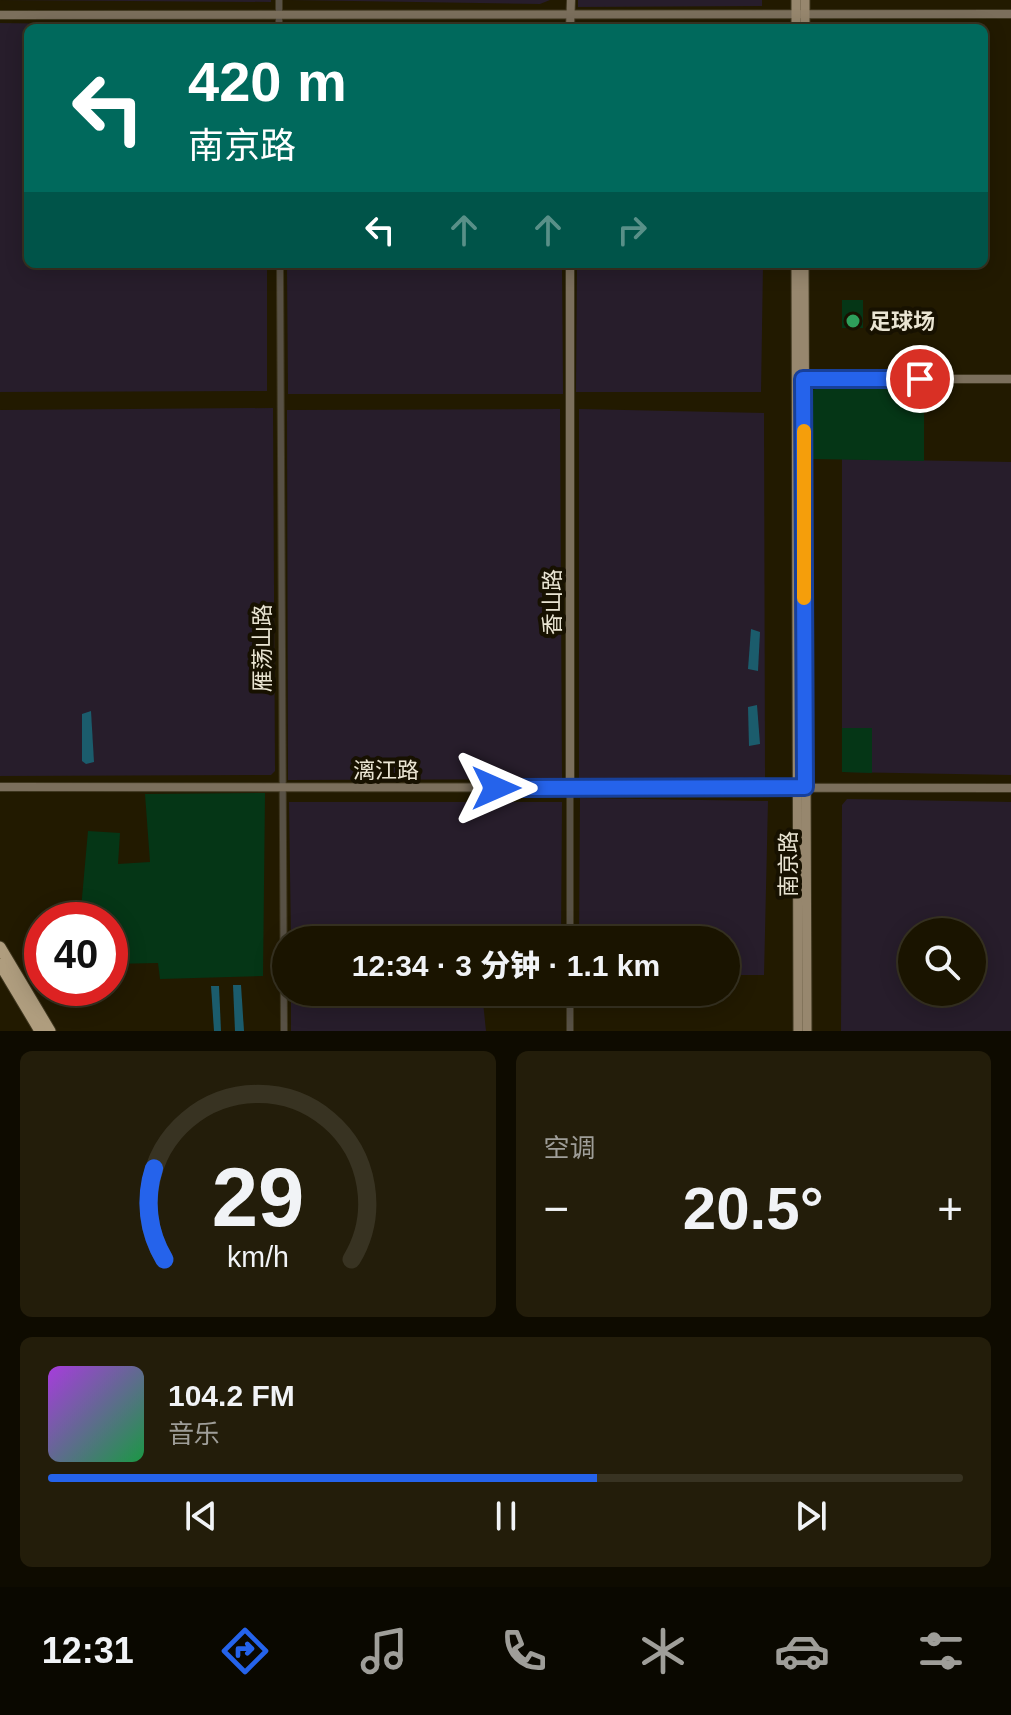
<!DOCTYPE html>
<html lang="zh">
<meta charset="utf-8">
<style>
:root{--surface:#1a1400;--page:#231d0a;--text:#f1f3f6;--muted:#9f9e99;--line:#383322;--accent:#2563eb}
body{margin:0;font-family:Arial,"Noto Sans SC",sans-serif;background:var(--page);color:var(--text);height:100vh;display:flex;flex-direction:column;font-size:30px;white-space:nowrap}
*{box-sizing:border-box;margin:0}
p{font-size:26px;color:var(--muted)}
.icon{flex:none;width:44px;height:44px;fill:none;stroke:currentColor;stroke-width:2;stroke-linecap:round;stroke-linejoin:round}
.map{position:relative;height:1031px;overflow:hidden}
.side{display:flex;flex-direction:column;gap:20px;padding:20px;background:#0e0b00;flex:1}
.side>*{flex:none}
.banner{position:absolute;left:24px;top:24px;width:964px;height:244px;border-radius:12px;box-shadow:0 4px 20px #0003,0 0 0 2px var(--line);background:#00695c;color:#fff;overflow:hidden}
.buttons{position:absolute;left:898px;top:918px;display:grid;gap:16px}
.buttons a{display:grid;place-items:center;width:88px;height:88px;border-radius:50%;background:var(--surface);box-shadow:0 4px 20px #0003,0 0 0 2px var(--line);font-size:40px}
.speed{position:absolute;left:24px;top:902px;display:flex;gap:16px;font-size:40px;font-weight:700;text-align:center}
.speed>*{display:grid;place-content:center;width:104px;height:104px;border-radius:50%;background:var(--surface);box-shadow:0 4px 20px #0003,0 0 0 2px var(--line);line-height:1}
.speed .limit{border:12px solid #d22;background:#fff;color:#111}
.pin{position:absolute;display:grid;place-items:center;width:68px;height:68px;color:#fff;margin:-34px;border:4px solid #fff;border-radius:50%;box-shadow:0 2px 8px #0007}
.me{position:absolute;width:88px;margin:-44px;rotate:90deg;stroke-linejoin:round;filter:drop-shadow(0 0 6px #0008)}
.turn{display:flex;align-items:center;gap:28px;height:168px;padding:0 32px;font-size:36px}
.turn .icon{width:104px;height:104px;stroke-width:2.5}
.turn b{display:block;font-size:56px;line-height:68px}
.lanes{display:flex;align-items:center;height:76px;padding:0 32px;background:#0003;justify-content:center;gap:40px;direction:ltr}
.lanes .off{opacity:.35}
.big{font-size:60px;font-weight:800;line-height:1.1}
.side .card{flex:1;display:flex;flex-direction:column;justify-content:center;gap:12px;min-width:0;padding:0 28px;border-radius:12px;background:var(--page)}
.side .dial{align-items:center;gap:0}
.dial svg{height:208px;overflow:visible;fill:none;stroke:var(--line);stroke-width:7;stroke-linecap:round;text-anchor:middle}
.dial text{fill:var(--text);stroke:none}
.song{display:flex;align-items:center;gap:24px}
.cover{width:96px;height:96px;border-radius:12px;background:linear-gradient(135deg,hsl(280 70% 55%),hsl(140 70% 35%))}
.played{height:8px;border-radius:4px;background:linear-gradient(90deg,var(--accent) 60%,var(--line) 60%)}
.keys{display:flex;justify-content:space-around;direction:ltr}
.heat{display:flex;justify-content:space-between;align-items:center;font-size:44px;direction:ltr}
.side .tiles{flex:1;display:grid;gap:20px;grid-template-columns:1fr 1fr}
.card:last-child{grid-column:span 2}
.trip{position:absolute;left:272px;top:926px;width:468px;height:80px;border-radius:40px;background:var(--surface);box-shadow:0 4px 20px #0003,0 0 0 2px var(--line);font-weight:800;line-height:80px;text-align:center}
.tab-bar{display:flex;height:128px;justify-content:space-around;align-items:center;background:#0a0800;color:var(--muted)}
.tab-bar .icon{width:56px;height:56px}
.tab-bar .on{color:var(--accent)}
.tab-bar b{font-size:36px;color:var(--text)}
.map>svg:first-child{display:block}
</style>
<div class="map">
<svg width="1011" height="1031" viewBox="0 0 1011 1031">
<rect width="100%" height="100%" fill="#221a00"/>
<!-- industrial -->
<g fill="#271d2b" fill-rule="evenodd">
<path d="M0,0H271V2Z"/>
<path d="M290,0H550L540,4Z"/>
<path d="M578,0H762V6L578,7Z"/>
<path d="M0,23L267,27L28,28V264H267V391L0,392Z"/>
<path d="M287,264H562L563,394H288Z"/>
<path d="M577,264H763L761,392H576Z"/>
<path d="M273,408L275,771L271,775L0,776V410Z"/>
<path d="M560,409L562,779L288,780L287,410Z"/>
<path d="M579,409L764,413L765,778L579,779Z"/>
<path d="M842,459L1011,462V775L842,772Z"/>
<path d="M580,798L768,801L764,975H726V940H579Z"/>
<path d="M847,799L1011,802V1031H841L842,805ZM912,932H972V992H912Z"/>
<path d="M289,802H562L561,940H291Z"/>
<path d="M291,992H482L486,1031H291Z"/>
</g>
<!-- green -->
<g fill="#053616">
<rect x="842" y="300" width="21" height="28"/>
<path d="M827,385H924V461L813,459V390Z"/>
<path d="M842,728H872V773L842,772Z"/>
<path d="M265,793L263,976L160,979L158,963L110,964V920H80L88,831L120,833L118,864L150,862L145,794Z"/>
</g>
<!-- water -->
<g fill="#1b5c6c">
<path d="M751,629L760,632L758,671L748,669Z"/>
<path d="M757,705L760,744L749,746L748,707Z"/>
<path d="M91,711L94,762L86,764L82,761V714Z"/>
<path d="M233,985H241L244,1031H235Z"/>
<path d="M211,986H219L221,1031H214Z"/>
</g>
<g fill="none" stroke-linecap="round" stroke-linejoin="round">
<defs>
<g id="street">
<path d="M279,0V28"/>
<path d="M280,264L284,1031"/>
<path d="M570,940V788"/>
<path d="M570,1031V992"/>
</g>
<g id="secondary">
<path d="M0,15L1011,14"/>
<path d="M570,28L571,0"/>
<path d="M800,379H1011"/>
<path d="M0,787L1011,788"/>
<path d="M570,788V264"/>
</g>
<g id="primary">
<path d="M796,0V28"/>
<path d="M805,0V28"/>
<path d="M796,264L798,1031"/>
<path d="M804,264L807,1031"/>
</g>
<g id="highway">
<path d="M0,947L50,1031"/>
<path d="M0,964L40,1031"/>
</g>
</defs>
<!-- street casing -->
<use href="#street" stroke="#3e361e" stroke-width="8"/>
<!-- secondary casing -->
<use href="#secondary" stroke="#3e361e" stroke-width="10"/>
<!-- primary casing -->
<use href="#primary" stroke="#3e361e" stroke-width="11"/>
<!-- highway casing -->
<use href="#highway" stroke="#3e361e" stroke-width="13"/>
<!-- street -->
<use href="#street" stroke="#585145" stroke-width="6"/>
<!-- secondary -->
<use href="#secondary" stroke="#7b6f5c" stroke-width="8"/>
<!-- primary -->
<use href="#primary" stroke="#97876e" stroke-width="9"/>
<!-- highway -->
<use href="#highway" stroke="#af9d7e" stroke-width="11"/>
</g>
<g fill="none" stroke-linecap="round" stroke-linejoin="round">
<defs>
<path id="route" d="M496,788L805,787L803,379H920"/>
</defs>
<!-- route casing -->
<use href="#route" stroke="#184099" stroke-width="20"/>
<!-- route -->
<use href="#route" stroke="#2563eb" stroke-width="14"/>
<!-- slow -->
<path stroke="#f59e0b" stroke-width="14" d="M804,431V598"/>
</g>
<!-- markers -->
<circle fill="#2e9e5b" stroke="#171100" stroke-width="3" cx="853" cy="321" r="8"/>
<g text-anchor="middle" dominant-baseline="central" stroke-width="8" stroke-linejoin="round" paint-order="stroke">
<!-- poi labels -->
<g font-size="22" font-weight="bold" fill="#eae5d3" stroke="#171100" text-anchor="start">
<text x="869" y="321">足球场</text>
</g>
<!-- street labels -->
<g font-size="22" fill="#eae5d3" stroke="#171100">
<text transform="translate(552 602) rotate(-90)">香山路</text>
<text transform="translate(262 648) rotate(-90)">雁荡山路</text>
<text x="386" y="770">漓江路</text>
<text transform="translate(788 864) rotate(-90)">南京路</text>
</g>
</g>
</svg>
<div class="buttons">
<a><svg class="icon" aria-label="search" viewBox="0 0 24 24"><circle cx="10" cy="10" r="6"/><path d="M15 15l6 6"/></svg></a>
</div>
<div class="speed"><div class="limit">40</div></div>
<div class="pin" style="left:920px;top:379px;background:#d93025"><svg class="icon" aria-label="arrive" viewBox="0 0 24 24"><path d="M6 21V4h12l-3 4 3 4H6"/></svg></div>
<svg class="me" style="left:496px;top:788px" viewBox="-20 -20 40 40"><path d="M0-17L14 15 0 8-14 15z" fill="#2563eb" stroke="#fff" stroke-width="4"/></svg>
<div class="trip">12:34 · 3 分钟 · 1.1 km</div>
<div class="banner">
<div class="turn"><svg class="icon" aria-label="left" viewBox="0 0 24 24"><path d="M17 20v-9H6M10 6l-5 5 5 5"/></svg><div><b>420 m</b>南京路</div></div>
<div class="lanes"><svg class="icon" aria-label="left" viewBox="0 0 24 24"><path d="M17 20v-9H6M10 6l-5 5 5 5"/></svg><svg class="icon off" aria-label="ahead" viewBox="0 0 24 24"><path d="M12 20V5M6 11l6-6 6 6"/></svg><svg class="icon off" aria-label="ahead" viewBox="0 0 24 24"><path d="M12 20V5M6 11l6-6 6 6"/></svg><svg class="icon off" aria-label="right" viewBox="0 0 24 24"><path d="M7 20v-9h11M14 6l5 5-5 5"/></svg></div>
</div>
</div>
<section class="side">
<div class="tiles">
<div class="card dial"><svg viewBox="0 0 100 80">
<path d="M14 69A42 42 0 1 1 86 69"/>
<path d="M14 69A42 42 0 0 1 10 34" stroke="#2563eb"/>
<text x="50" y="56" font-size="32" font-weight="700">29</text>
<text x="50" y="72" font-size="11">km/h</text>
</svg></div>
<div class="card"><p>空调</p>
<div class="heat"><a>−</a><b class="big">20.5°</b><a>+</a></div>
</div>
<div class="card">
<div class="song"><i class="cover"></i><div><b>104.2 FM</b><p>音乐</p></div></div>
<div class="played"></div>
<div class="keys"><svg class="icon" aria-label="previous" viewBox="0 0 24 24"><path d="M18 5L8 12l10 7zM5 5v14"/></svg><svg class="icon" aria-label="pause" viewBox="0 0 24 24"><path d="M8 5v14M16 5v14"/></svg><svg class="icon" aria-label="next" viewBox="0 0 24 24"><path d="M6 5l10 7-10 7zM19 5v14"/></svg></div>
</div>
</div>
</section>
<nav class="tab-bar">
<b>12:31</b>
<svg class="icon on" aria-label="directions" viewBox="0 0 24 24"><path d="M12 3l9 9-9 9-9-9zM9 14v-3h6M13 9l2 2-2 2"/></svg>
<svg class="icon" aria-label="music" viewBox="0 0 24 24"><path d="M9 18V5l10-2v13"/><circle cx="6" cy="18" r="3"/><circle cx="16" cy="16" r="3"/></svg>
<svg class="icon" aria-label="phone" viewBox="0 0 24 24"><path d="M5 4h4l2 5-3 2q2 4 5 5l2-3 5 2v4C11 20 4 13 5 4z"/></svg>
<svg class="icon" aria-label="climate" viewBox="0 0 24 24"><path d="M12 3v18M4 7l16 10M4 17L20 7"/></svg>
<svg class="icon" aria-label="car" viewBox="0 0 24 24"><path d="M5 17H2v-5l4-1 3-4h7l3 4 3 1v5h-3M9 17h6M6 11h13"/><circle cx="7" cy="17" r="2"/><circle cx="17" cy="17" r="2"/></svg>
<svg class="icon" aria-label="filters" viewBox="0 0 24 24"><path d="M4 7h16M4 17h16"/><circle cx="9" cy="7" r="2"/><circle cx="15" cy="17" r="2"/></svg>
</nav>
